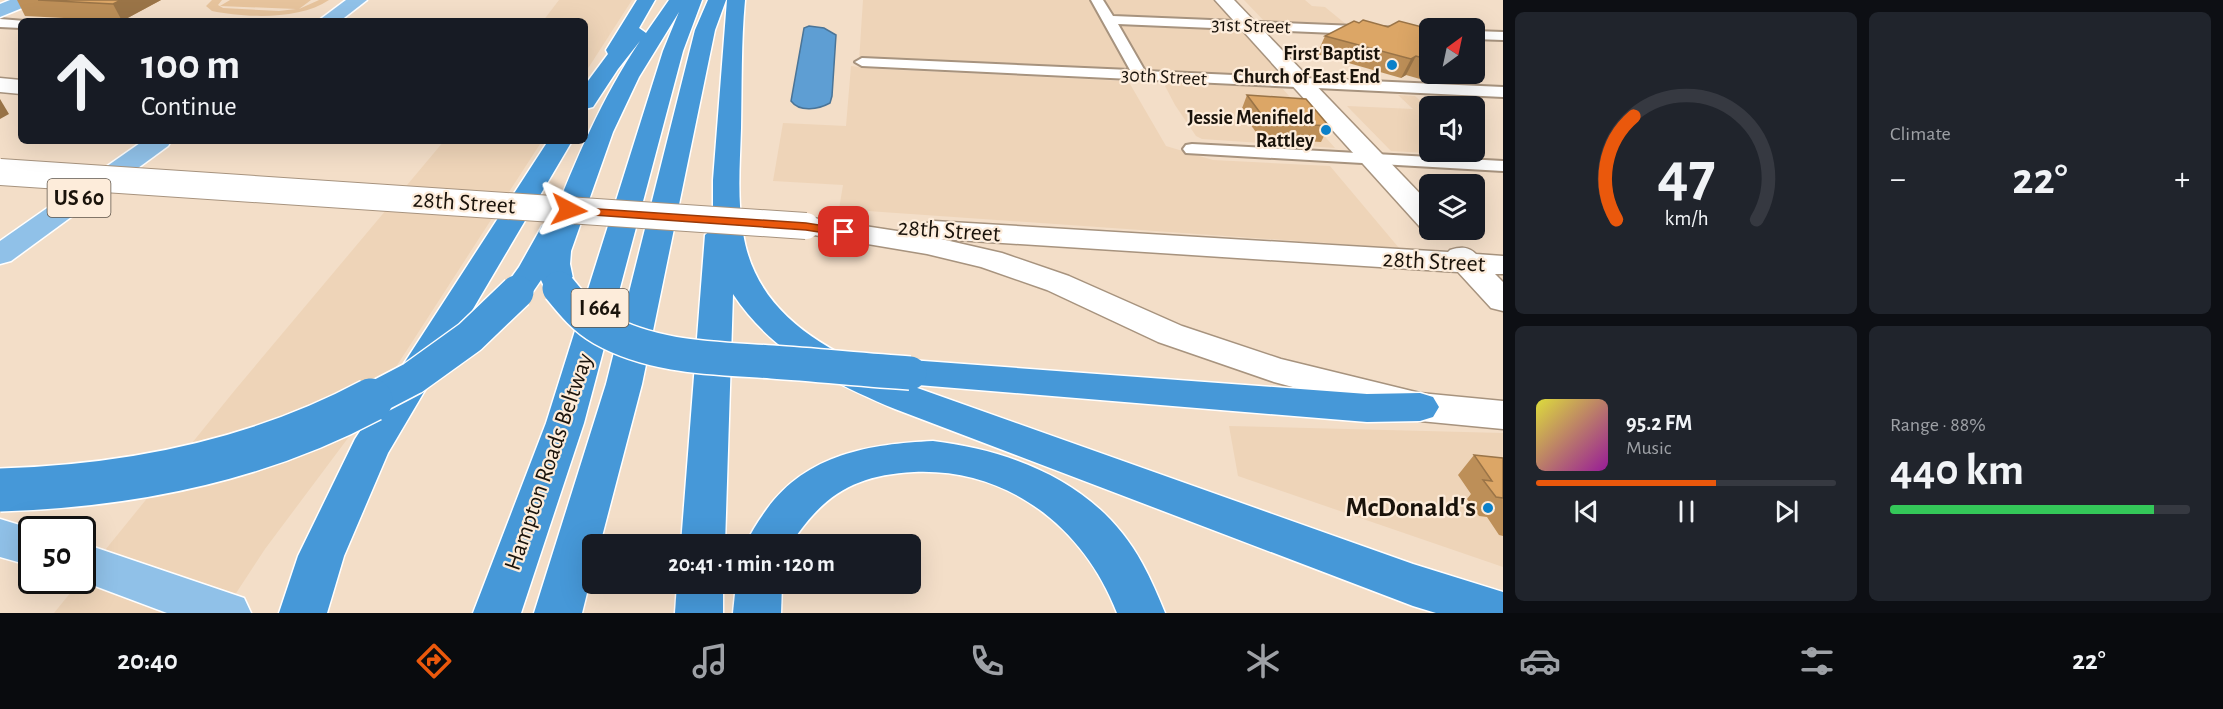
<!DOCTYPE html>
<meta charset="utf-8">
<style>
:root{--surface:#171b24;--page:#20242c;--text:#f1f3f6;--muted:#9ea1a6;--line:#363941;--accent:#ea580c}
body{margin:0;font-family:"Alegreya Sans",sans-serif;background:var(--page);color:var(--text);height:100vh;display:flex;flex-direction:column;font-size:22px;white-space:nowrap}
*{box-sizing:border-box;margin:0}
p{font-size:20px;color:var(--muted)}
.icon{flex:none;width:33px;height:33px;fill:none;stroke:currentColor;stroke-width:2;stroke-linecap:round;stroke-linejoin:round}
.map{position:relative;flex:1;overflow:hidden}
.drawer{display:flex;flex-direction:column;gap:12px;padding:12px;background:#0d0f14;width:720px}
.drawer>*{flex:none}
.hud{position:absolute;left:18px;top:18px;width:570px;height:126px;border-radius:9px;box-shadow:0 6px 24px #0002;background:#171b24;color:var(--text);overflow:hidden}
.needle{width:39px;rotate:33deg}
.controls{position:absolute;left:1419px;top:18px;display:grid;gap:12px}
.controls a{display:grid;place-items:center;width:66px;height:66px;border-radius:9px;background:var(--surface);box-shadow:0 6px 24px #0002;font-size:30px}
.speed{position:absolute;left:18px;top:516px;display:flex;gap:12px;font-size:30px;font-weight:700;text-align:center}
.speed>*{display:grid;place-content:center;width:78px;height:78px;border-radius:50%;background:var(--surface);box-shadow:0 6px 24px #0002;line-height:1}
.speed .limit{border:3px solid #111;border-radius:9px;background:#fff;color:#111}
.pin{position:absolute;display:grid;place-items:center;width:51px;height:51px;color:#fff;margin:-26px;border-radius:12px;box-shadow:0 3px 9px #0006}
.me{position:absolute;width:66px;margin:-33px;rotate:94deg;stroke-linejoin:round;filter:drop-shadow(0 0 4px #0008)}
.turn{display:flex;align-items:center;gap:21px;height:126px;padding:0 24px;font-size:27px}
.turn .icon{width:78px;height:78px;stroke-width:2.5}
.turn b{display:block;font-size:42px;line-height:51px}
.big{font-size:45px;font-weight:700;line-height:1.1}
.drawer .card{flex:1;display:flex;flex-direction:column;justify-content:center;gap:9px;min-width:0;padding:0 21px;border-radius:9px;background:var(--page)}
.drawer .dial{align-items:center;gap:0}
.dial svg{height:156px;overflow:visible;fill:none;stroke:var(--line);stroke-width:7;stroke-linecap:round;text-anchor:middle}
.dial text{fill:var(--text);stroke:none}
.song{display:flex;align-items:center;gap:18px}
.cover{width:72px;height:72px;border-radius:9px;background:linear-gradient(135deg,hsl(60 70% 55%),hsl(300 70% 35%))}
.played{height:6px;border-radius:3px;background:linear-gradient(90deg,var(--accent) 60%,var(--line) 60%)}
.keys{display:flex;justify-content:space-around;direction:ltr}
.heat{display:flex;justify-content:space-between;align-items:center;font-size:33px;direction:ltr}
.charge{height:9px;border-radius:4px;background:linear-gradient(90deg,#34c759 88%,var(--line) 0)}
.drawer .tiles{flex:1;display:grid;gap:12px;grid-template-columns:repeat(2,1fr)}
.trip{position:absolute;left:582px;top:534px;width:339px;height:60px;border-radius:9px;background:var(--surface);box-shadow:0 6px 24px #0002;font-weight:700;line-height:60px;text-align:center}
.tabs{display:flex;height:96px;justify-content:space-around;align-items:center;background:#090b0e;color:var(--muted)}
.tabs .icon{width:42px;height:42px}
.tabs .current{color:var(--accent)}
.tabs b{font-size:27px;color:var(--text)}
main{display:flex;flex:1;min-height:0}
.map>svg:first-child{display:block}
</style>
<main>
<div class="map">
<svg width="1503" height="613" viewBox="0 0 1503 613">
<rect width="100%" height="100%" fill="#f3dec8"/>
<!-- built -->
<g fill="#eed4b8">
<path d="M559,0H632L585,73V21H543Z"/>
<path d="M863,0H1224L1301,83L859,62Z"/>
<path d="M1244,0H1305L1312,6L1325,7L1347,25L1265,22Z"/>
<path d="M851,66L877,69L1124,81L1130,84L1166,146L1213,160L1330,166L1399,248L839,209L843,185L773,181L783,123L846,126Z"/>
<path d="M1167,83L1282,88L1335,148L1202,139L1196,136L1175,105L1165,86Z"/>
<path d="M1398,95L1415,96L1429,109L1430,152H1461L1464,155L1391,151L1347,106L1413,109Z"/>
<path d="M444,141H542L363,418L265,549L223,613H54L235,390Z"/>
<path d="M1229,426L1503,433V567L1238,476Z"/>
</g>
<!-- green -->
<path fill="#e6c39c" d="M212,0H222L218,5L223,8L279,11L296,9L220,6L230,0H311L299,9L319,0H329C300,20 246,18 212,11L206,6Z"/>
<!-- water -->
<path fill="#5e9ed3" stroke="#4a7497" stroke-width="1.5" d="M809,26L824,28L836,35L832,96L830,103C819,109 800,113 791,101L804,28Z"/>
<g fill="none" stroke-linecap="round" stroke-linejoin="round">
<defs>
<g id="street">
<path d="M1091,0H1103L1113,16L1430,29V37L1118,24L1145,71L1503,87V97L862,66L855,62L862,58L1130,70Z"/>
<path d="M0,19L25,21H21V28L0,27Z"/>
<path d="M1474,31L1503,32V40L1474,39Z"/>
<path d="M1192,144L1503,161V171L1186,153L1183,149L1186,145Z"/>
</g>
<g id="secondary">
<path d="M1215,0H1234L1430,204L1431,230L1420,227Z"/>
<path d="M0,78L21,80V94L0,92Z"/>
<path d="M806,217L923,235L919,230L924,224L934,221L1448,252L1450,250C1460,247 1468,246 1476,254L1503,256V274H1495L1503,282V311L1491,308L1458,272L941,239L1002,253L1069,276L1182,326L1281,359L1420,393L1503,401V429L1420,421L1274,382L1158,342L1047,290L981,267L927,254L796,232L791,226L796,220Z"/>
</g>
<g id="primary">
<path d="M10,0H35L32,4L0,17V4Z"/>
<path d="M346,0H367L340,21H318Z"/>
<path d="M143,141H171L168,146L11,261L0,264V241Z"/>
<path d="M0,519L36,530H32V566L0,557Z"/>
<path d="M82,543L244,598L251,613H167L79,580H82Z"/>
</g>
<g id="highway">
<path d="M637,0H655L639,28L646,33L669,0H702L683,51L584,423L521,613H473L546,423L663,51L679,12L639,77L613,132L571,251L570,264L575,288L570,295L559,298L548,295L541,280L528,299L517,302L506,299L501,292L519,267L542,226L551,223C576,159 602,98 640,41L618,69L593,107L585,109V85L608,54L606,50Z"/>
<path d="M708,0H726L715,30L642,384L600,544H592V573L582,613H534L606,384L695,30Z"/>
<path d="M727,0H745C741,43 742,85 741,128C740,163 737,198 743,233C756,316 827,350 896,380L892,373L897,364L910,360L1367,394L1420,393L1433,397L1439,407L1433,417L1420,421L1367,422L906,384L1413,564L1503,592V613H1436L1413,606L895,409C831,382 772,353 733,294L725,544H681L705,235L713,228V180Z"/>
<path d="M548,141H572L388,453L344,556L327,613H279L298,556L355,439Z"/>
<path d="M933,441C1016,451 1100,485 1142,563C1151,579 1158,596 1165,613H1117C1084,528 1009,468 914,472C856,475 823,494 791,544H746C751,532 759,520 767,509C807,454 870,444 933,441Z"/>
<path d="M677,584H723V613H675Z"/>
<path d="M736,584H782L781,613H733Z"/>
</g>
</defs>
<!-- street casing -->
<use href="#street" stroke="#a7937e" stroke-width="4"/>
<!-- secondary casing -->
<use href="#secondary" stroke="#a7937e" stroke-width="3"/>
<!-- primary casing -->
<use href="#primary" stroke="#fff" stroke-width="3"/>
<!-- highway casing -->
<use href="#highway" stroke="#fff" stroke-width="3"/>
<!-- street -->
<use href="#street" fill="#fff" fill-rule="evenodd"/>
<!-- secondary -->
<use href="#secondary" fill="#fff" fill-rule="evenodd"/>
<!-- primary -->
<use href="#primary" fill="#90c1e8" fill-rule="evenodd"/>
<!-- highway -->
<use href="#highway" fill="#4698d8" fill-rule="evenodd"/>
<defs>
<path id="secondary-bridge" d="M0,172L806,226"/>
<g id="highway-bridge-far1">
<path d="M559,288C572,304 584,319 602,329C653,358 715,358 772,362C818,365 864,370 910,373"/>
<path d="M369,401L413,378L470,337L517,292"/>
</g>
<path id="highway-bridge" d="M0,490C129,486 257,461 371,400"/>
</defs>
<!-- secondary-bridge casing -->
<use href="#secondary-bridge" stroke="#a7937e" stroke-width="28" stroke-linecap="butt"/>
<!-- highway-bridge-far1 casing -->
<use href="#highway-bridge-far1" stroke="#fff" stroke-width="36" stroke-linecap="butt"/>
<!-- highway-bridge casing -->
<use href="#highway-bridge" stroke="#fff" stroke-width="46" stroke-linecap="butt"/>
<!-- secondary-bridge -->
<use href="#secondary-bridge" stroke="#fff" stroke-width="26"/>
<!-- highway-bridge-far1 -->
<use href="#highway-bridge-far1" stroke="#4698d8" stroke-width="33"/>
<!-- highway-bridge -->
<use href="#highway-bridge" stroke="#4698d8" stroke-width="43"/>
</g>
<!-- wall -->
<g fill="#bd8f58">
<path d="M17,0H161L122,21L25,16Z"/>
<path d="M1359,23L1388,27L1430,29V74H1469L1465,81L1420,79L1406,75L1401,78L1317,54L1325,36Z"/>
<path d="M1247,95L1329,126L1321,142L1260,138L1241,111Z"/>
<path d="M1474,455L1503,458V536L1499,535L1487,517L1479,516L1467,499L1471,494L1458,475Z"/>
</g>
<!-- shaded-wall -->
<g fill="#9a7447">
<path d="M121,0H161L122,21L113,4Z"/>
<path d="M1416,56L1406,75L1401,78L1411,59Z"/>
<path d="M0,99L9,114L0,119Z"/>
</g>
<!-- building -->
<g fill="#dca666" stroke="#9a7447" stroke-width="1.5">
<path d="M38,0H121L113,4Z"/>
<path d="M1363,20L1388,27L1399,21L1430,29V60L1416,56L1411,59L1325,36L1354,21L1359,23Z"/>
<path d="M1247,95L1306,99L1329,126L1267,122Z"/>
<path d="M1474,455L1503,458V498L1496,497L1483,480L1492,481Z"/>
</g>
<!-- route -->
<path fill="#ea580c" stroke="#983908" stroke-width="1.5" d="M569,207L806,223L844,229L850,232L844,236L806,230L565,213L563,210Z"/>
<!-- markers -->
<g fill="#0b80c9" stroke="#fdecda" stroke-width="2">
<circle cx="1392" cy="65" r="6"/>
<circle cx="1326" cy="130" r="6"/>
<circle cx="1488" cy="508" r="6"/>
</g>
<g text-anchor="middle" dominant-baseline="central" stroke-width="4.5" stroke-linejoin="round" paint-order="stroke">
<!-- far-street labels -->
<g font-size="20" fill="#1a130b" stroke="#fdecda">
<text transform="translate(1251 26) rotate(2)">31st Street</text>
<text transform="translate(1164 77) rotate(3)">30th Street</text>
</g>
<!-- far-poi labels -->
<g font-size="20" font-weight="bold" fill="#1a130b" stroke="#fdecda" text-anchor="end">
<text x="1380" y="54">First Baptist<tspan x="1380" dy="23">Church of East End</tspan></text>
<text x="1314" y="118">Jessie Menifield<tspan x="1314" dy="23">Rattley</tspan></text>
</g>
<!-- shield labels -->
<g fill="#fdecda" stroke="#5e5449" stroke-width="1.5">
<rect x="47.5" y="179" width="63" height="38" rx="4.5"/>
<rect x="571.5" y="289" width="57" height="38" rx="4.5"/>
</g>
<g font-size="22" font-weight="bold" fill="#1a130b">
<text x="79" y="198">US 60</text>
<text x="600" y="308">I 664</text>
</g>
<!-- street labels -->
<g font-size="24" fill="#1a130b" stroke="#fdecda">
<text transform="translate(464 203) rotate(4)">28th Street</text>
<text transform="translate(949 231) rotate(4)">28th Street</text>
<text transform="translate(1434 262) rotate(3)">28th Street</text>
<text transform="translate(549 462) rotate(-71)">Hampton Roads Beltway</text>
</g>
<!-- near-poi labels -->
<g font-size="28" font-weight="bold" fill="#1a130b" stroke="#fdecda" text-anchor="end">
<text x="1476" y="508">McDonald's</text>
</g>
</g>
</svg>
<div class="controls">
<a><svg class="needle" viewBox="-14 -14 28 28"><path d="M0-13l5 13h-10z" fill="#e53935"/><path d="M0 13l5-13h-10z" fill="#9ea1a6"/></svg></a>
<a><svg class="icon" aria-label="sound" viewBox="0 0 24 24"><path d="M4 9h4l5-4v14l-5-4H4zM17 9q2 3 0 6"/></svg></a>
<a><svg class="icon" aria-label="layers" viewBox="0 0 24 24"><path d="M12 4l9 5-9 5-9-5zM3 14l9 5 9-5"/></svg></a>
</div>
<div class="speed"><div class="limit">50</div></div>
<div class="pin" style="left:844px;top:232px;background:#d93025"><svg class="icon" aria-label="arrive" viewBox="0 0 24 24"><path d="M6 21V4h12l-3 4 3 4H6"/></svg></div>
<svg class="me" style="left:569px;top:210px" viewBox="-20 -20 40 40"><path d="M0-17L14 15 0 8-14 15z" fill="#ea580c" stroke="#fff" stroke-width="4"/></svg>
<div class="trip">20:41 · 1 min · 120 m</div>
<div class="hud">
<div class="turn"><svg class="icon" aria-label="ahead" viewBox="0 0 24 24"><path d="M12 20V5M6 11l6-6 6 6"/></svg><div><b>100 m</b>Continue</div></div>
</div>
</div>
<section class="drawer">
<div class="tiles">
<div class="card dial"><svg viewBox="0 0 100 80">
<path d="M14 69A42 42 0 1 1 86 69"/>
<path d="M14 69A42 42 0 0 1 23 16" stroke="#ea580c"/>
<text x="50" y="56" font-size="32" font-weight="700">47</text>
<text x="50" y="72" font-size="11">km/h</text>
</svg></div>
<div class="card"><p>Climate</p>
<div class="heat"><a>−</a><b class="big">22°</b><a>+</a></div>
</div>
<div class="card">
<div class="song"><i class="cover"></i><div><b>95.2 FM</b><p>Music</p></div></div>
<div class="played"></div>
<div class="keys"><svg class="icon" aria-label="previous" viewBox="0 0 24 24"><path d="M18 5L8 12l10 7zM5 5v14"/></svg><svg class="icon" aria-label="pause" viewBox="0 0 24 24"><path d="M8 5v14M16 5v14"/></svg><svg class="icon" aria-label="next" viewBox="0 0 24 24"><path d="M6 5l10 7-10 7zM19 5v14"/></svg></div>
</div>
<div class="card"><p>Range · 88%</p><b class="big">440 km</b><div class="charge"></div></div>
</div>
</section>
</main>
<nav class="tabs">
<b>20:40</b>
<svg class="icon current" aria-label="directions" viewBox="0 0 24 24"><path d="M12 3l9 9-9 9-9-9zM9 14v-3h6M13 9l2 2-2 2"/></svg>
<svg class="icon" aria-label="music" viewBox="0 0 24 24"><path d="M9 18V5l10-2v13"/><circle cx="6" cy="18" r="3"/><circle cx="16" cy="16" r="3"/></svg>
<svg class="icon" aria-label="phone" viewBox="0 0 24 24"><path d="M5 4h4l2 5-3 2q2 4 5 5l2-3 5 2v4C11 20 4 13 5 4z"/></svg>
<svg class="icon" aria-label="climate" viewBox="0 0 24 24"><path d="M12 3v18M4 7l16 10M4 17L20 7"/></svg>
<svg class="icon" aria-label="car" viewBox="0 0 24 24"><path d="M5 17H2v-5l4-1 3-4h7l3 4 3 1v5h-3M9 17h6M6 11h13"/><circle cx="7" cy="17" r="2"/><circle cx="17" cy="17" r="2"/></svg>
<svg class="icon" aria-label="filters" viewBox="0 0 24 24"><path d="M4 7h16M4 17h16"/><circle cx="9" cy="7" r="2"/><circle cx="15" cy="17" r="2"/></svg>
<b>22°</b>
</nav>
